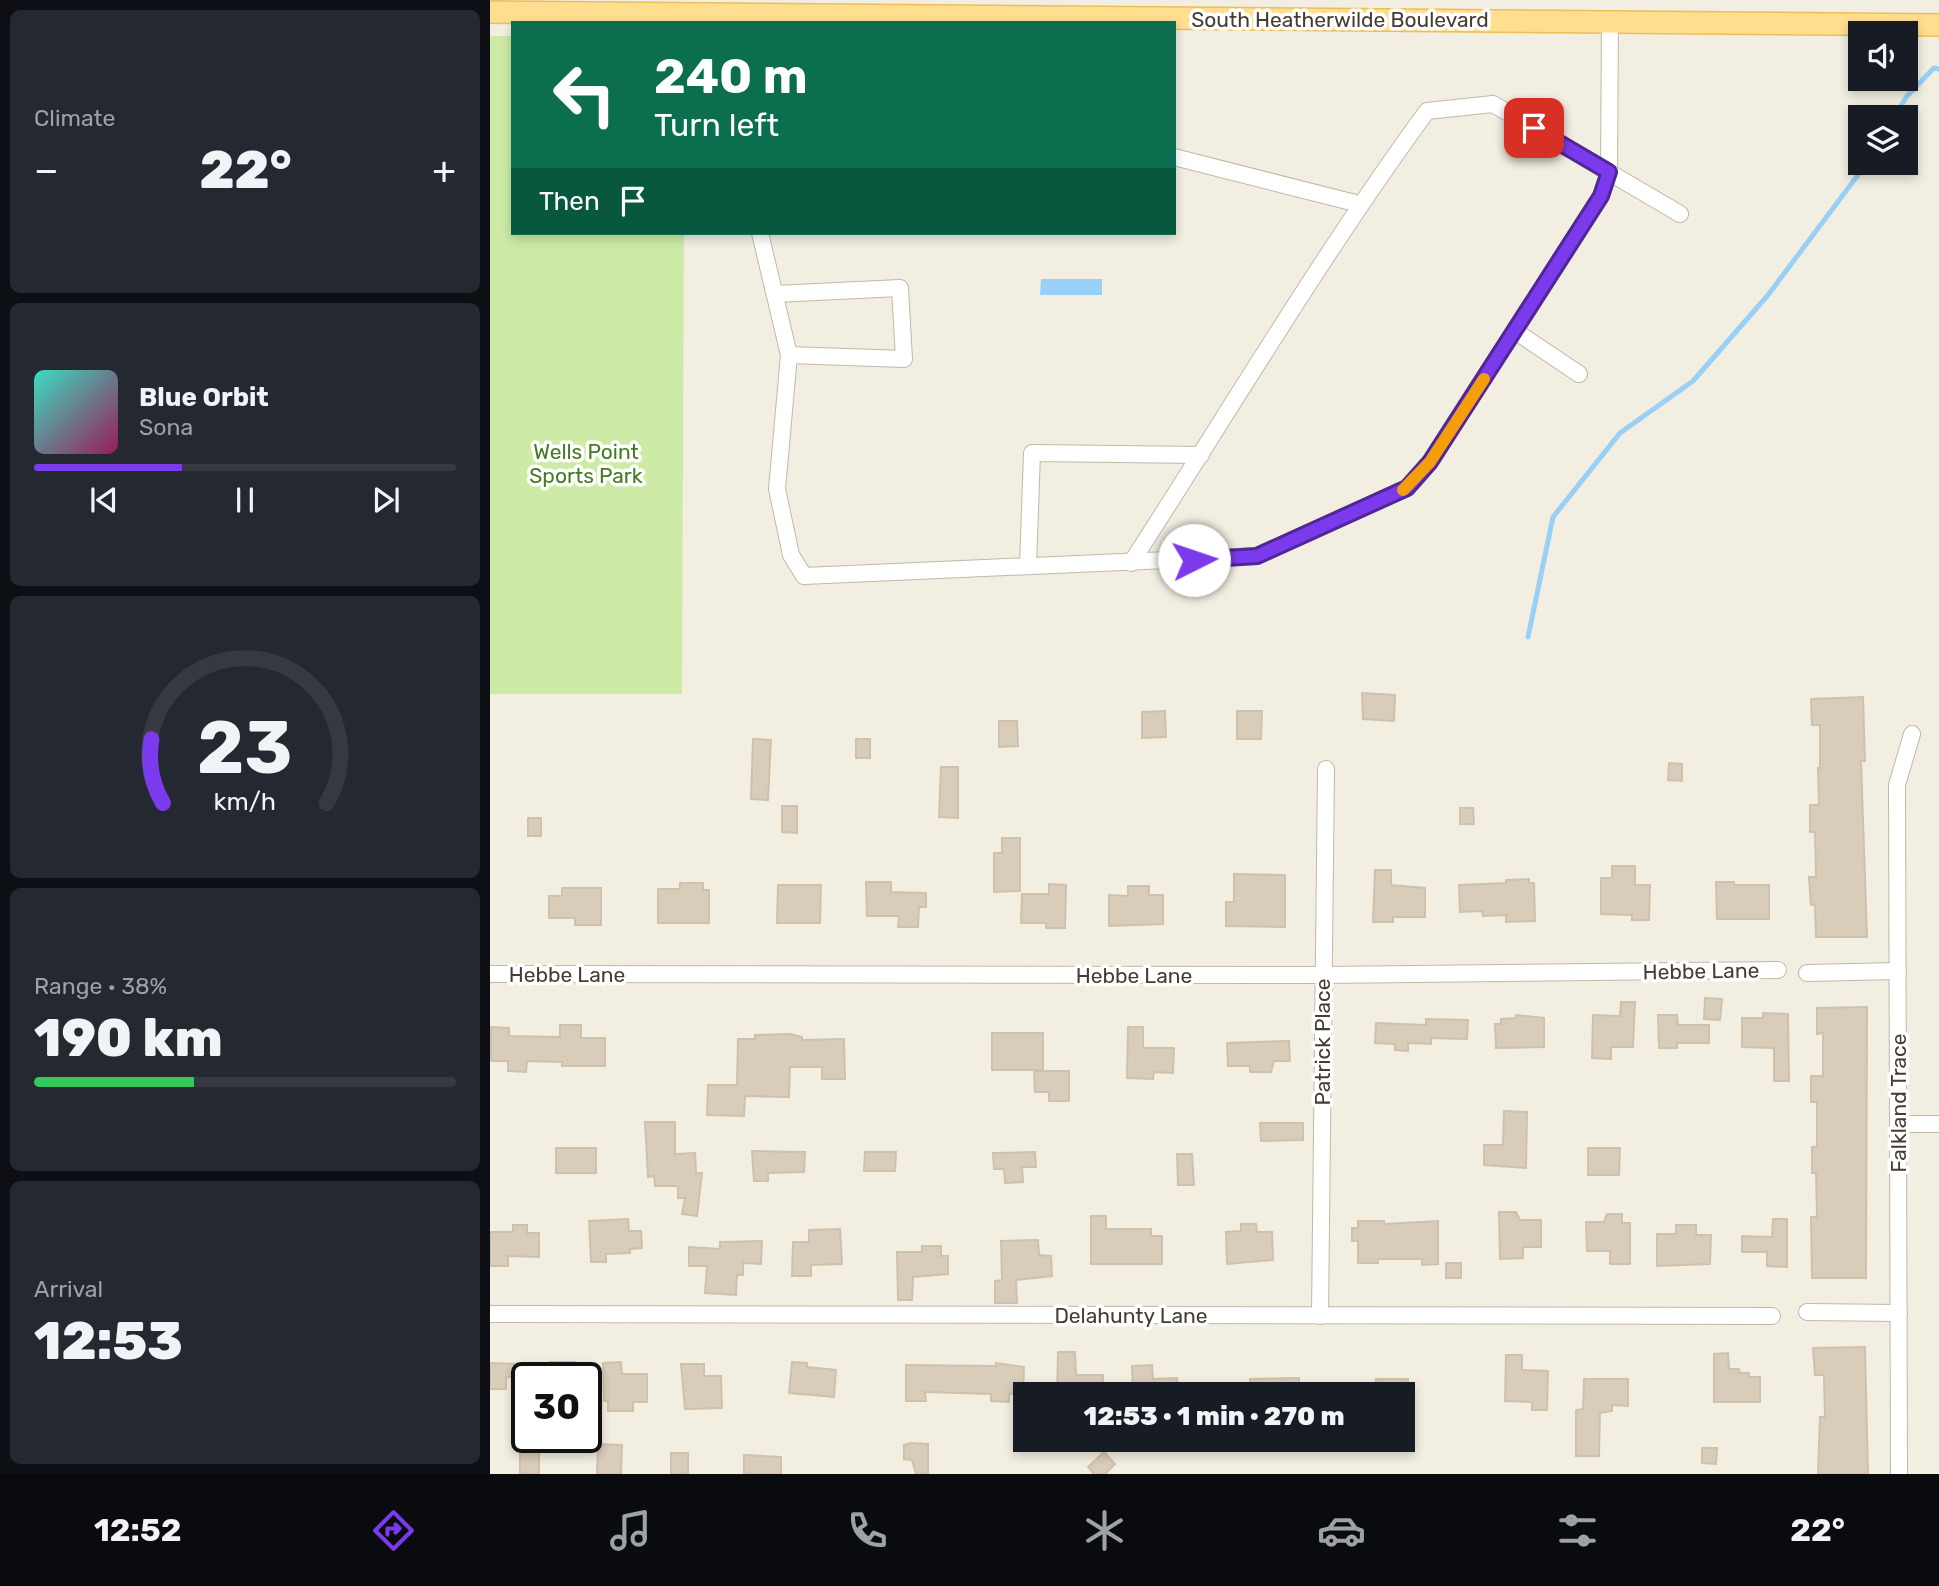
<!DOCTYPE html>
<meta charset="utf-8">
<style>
:root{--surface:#171b24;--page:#242831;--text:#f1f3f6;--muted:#9ea1a6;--line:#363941;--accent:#7c3aed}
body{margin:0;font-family:Rubik,sans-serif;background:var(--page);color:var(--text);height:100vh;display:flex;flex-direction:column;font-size:26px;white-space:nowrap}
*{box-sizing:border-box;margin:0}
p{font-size:23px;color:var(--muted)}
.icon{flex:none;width:38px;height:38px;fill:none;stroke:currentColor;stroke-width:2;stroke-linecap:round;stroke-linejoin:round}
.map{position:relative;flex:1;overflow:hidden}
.panel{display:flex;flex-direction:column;gap:10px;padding:10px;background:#0d0f14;width:490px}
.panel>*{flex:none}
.top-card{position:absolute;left:21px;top:21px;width:665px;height:214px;border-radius:0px;box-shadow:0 4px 10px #0003;background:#0b6e4f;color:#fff;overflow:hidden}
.fabs{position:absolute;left:1358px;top:21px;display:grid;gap:14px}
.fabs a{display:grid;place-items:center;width:70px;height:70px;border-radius:0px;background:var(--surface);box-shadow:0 4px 10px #0003;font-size:35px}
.speed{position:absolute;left:21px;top:1362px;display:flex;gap:14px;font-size:35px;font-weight:700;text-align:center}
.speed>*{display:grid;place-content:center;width:91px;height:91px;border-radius:50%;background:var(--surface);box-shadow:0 4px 10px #0003;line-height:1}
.speed .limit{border:4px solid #111;border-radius:10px;background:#fff;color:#111}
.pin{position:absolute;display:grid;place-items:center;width:60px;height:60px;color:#fff;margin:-30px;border-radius:14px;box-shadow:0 4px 10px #0006}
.me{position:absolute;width:77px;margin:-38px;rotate:86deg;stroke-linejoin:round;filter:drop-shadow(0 0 5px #0008)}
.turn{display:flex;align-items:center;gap:24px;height:147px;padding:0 28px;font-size:32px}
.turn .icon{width:91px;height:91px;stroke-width:2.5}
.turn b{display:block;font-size:49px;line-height:60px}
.then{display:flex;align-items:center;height:66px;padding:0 28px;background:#0003;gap:14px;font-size:26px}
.big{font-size:52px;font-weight:800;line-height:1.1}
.panel .tile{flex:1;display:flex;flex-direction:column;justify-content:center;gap:10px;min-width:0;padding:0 24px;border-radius:10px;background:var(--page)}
.panel .dial{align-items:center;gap:0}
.dial svg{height:182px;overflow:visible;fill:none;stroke:var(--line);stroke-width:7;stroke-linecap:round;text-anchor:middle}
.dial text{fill:var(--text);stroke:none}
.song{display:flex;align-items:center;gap:21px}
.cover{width:84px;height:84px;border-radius:10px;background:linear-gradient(135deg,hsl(170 70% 55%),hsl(330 70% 35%))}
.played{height:7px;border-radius:4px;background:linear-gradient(90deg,var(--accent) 35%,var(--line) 35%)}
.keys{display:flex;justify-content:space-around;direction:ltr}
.heat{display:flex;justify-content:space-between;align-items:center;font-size:38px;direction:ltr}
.charge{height:10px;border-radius:5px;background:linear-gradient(90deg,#34c759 38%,var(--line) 0)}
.trip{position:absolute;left:523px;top:1382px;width:402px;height:70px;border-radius:0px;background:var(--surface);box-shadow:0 4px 10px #0003;font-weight:800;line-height:70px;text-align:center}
.dock{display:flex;height:112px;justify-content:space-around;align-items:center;background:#090b0e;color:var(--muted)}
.dock .icon{width:49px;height:49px}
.dock .on{color:var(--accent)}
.dock b{font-size:32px;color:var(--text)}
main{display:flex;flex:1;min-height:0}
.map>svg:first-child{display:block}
</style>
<main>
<section class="panel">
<div class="tile"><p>Climate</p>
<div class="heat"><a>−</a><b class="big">22°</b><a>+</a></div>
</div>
<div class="tile">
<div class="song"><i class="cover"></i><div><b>Blue Orbit</b><p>Sona</p></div></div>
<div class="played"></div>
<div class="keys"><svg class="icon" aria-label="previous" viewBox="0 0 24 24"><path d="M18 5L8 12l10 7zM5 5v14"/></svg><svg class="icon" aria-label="pause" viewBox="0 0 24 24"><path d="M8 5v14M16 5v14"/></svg><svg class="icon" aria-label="next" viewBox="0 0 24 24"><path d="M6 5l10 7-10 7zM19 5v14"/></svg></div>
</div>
<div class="tile dial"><svg viewBox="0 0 100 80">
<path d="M14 69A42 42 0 1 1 86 69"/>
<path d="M14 69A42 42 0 0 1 9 41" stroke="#7c3aed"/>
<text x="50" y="56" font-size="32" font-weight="700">23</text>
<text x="50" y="72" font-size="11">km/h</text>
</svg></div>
<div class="tile"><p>Range · 38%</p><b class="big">190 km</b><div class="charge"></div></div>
<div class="tile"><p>Arrival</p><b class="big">12:53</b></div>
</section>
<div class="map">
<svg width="1449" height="1474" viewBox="0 0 1449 1474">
<rect width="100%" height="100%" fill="#f3eee2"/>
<!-- green -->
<path fill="#cdeba7" d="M0,36H23V233H194L192,694H0Z"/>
<!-- water -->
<path fill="#99d0f5" d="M551,279H612V295H550Z"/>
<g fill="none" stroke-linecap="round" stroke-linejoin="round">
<!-- stream -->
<g stroke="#99d0f5" stroke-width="5">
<path d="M1404,117L1417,96L1444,68L1449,69"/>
<path d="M1038,637L1063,517L1130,433L1203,381L1278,295L1377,163"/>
</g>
</g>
<!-- building -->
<g fill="#d8ccba" stroke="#d0c1aa" stroke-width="2">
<path d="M872,693L905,695L904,721L873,719Z"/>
<path d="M1373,697L1375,761H1371L1377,937H1326L1325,905H1321L1319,877H1326L1325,832H1320V805H1329L1328,768H1330V725H1322L1321,699Z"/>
<path d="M675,711L676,737L652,738V712Z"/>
<path d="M747,711H772L771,739H747Z"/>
<path d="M509,721H527L528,746L509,747Z"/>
<path d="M263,739L281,740L278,800L261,799Z"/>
<rect x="366" y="739" width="14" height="19"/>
<path d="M1179,763L1192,764V781L1178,780Z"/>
<path d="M451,767H468V818L449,817Z"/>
<path d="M292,806H307V833L292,832Z"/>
<path d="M970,808H983L984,824H970Z"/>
<rect x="38" y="818" width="13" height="18"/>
<path d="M512,838H530V891L504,892V853H512Z"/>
<path d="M1122,866H1145V885H1160L1159,920H1142V915L1111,914V878H1122Z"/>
<path d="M885,870H901V885L935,888V917H903V922H883Z"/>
<path d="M744,874L795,875V927L736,926V902H744Z"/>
<path d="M1039,879V883H1044L1045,921L1016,922V915L993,916L992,911L970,912L969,885L1016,883V880Z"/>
<path d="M376,882H401V892L436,893V907H429L428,927H408L409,916H377Z"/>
<path d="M1226,882H1244V885H1279V919H1227Z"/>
<path d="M190,883H213V890H219V923H168V889H190Z"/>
<path d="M559,884L576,885L575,928H556V923H531L532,894H559Z"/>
<path d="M288,885H331L330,923H287Z"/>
<path d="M638,886H659V895H673V924L619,926V895L638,896Z"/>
<path d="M72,888H111V925H85V918H59V896H72Z"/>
<path d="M1215,998L1232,999L1230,1020L1214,1019Z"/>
<path d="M1131,1002H1145L1143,1047H1121V1059L1102,1058L1103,1015L1130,1016Z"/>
<path d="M1377,1007L1376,1278H1322L1321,1217H1327L1326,1173H1322V1147H1327V1102H1321V1076H1333V1033L1327,1034V1008Z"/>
<path d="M1273,1013L1298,1014L1299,1081H1284V1048L1252,1047V1018H1273Z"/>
<path d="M1026,1015L1054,1018V1047L1006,1048L1005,1024H1011V1019L1026,1018Z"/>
<path d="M1168,1015H1187L1188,1025H1219V1043H1187V1048H1169Z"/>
<path d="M936,1019L978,1020L977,1039L941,1038V1044L918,1043V1051L905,1050V1044L885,1043L886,1023L936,1025Z"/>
<path d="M70,1025H91V1038H115V1066H72V1062L37,1061L36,1072L18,1071V1061H1V1027L19,1028V1036L70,1037Z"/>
<path d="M638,1027H653V1048H684L683,1073L664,1072L663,1079L637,1078Z"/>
<rect x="502" y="1033" width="51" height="37"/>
<path d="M300,1034L312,1037V1040L354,1039L355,1079H332V1067H300L299,1097L255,1096L254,1116L217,1115L218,1085H247L248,1039H265V1035Z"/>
<path d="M799,1041L800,1061H784L781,1072H760V1066H738L737,1043Z"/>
<path d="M544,1071H579V1101H559V1092H545Z"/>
<path d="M1014,1111L1037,1112L1036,1168L994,1165V1145H1013Z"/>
<path d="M155,1122H185V1154L205,1153L206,1173H212L207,1216L192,1214L195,1198H188V1186H165L164,1176L158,1177Z"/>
<path d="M770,1123H813V1140L771,1141Z"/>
<rect x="66" y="1148" width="40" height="25"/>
<path d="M1098,1148H1130L1129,1175H1098Z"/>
<path d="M262,1151L315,1152L314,1172L278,1173V1181H264Z"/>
<path d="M375,1152H406L405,1171H374Z"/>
<path d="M545,1152L546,1167H532L533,1182L515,1183L514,1169H504L503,1153Z"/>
<path d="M687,1154H702L704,1185H688Z"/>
<path d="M1009,1212H1026L1030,1220H1051V1247H1033V1258L1010,1259Z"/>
<path d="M1117,1214H1132V1223H1140V1264H1120V1251H1097L1096,1222H1114Z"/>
<path d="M601,1216H616V1229H661V1236H672V1264H601Z"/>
<path d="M138,1219L139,1231H151L152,1248L140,1249V1253L116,1254V1262H101L99,1221Z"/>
<path d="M1283,1219H1297V1267L1277,1266V1252H1252V1236L1282,1237Z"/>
<path d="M868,1221H894V1224L948,1221V1264L932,1265V1259H888V1263H868V1241H862V1228H868Z"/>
<path d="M751,1224H766L767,1232H782L783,1260L737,1264L736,1232L751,1231Z"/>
<path d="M23,1225H37V1233H49V1257L18,1256V1266H0V1232H23Z"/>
<path d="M1186,1225H1206V1235H1221L1220,1264L1167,1266V1234H1186Z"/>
<path d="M350,1229L352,1264L321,1265V1276H302L303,1242H319V1230Z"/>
<path d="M548,1240L549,1255L561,1256L562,1276L526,1280L527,1303H505V1281L512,1280L511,1241Z"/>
<path d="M272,1241L271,1264L253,1263V1275H247L246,1295L215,1293L217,1266H199V1247L230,1249V1242Z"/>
<path d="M432,1246H451V1256H458V1274L423,1277L422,1300H408L407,1252H432Z"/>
<rect x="956" y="1263" width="15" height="15"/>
<path d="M1375,1347L1378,1474H1328L1330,1417H1335L1334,1375H1325L1323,1348Z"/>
<path d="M568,1352H585L586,1375H613V1395H567Z"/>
<path d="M1238,1353L1239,1369H1249L1250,1373H1259V1377H1270V1402H1224V1354Z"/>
<path d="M1016,1355H1032V1370L1058,1371L1057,1410H1042V1402L1015,1401Z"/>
<path d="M60,1362H85L84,1377H60Z"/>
<path d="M131,1362L132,1374H157V1402H143V1411H118V1401H114L113,1363Z"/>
<path d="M302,1362L317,1363V1367L346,1370L344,1397L299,1393Z"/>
<path d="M0,1363L58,1365V1377H16V1389H0Z"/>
<path d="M506,1363L534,1367L533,1394H519V1402L501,1401V1394L435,1392L436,1401H416V1365L506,1366Z"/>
<path d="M191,1364H214V1376H231L232,1408L195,1409Z"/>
<path d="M662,1365L663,1379L687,1378L688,1395H643L642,1366Z"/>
<path d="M809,1378V1395H760V1379Z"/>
<rect x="886" y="1379" width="32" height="16"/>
<path d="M1094,1379H1138V1406L1122,1405V1411L1110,1413L1109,1456H1086V1410L1093,1409Z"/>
<path d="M421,1443L438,1444V1474H426L422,1460L414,1459V1445Z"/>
<path d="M108,1444L132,1445L131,1474H107Z"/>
<path d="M30,1447L49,1448V1474H30Z"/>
<path d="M1212,1448H1227L1226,1464L1212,1463Z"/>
<path d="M614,1452L625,1464L615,1474H604L598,1467Z"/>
<rect x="181" y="1453" width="17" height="21"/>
<path d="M254,1455L291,1457V1474H254Z"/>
</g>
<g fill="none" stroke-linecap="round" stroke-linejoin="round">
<defs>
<g id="minor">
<path d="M684,157L869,204"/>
<path d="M270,233L299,355L287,489L301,555L314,576L767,556L917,488L940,462L1111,196L1119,172L1120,20"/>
<path d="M285,294L410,288L414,359L299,355"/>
<path d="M1025,331L1089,374"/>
<path d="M641,563C739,412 831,256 937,111L1003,104L1190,214"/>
<path d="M538,566L542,453L711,455"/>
<path d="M1317,973L1408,971"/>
<path d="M0,974L833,975L1288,970"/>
<path d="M1408,1124H1449"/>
<path d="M1317,1312L1409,1313"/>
<path d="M0,1314L1282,1316"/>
<path d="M830,1316L836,769"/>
<path d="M1409,1474L1407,785L1422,734"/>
</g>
<path id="major" d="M0,12L1449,25"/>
</defs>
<!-- minor casing -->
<use href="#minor" stroke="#c2b8a7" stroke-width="18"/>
<!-- major casing -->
<use href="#major" stroke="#ecbe57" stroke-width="24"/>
<!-- minor -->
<use href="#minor" stroke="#fff" stroke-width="16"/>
<!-- major -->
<use href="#major" stroke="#ffde8f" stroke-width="21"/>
</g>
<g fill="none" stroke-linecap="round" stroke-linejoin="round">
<defs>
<path id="route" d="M704,560L767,556L917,488L940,462L1111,196L1119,172L1044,128"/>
</defs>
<!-- route casing -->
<use href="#route" stroke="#51269a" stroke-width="18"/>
<!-- route -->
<use href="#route" stroke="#7c3aed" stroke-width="12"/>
<!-- slow -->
<path stroke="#f59e0b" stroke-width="12" d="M913,490L940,462L994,379"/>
</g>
<g text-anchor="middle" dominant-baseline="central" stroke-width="7" stroke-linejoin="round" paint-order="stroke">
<!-- street labels -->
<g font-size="21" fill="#453d32" stroke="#fff">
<text x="850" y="19">South Heatherwilde Boulevard</text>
<text transform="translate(1211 971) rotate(-1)">Hebbe Lane</text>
<text x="77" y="974">Hebbe Lane</text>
<text x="644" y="975">Hebbe Lane</text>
<text transform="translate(832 1042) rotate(-90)">Patrick Place</text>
<text transform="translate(1408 1103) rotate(-90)">Falkland Trace</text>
<text x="641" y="1315">Delahunty Lane</text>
</g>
<!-- park labels -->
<g font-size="21" fill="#447a22" stroke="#fff">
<text x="96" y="451">Wells Point<tspan x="96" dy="24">Sports Park</tspan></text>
</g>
</g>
</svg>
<div class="fabs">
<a><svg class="icon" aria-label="sound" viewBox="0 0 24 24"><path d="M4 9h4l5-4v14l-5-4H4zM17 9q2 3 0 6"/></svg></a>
<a><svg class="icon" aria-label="layers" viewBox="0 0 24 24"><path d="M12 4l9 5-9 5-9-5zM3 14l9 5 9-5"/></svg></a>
</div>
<div class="speed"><div class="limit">30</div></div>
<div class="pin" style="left:1044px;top:128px;background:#d93025"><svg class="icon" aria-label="arrive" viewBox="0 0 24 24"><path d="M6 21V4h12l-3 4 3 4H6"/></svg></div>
<svg class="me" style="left:704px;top:560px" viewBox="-20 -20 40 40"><circle r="19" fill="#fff"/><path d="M0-13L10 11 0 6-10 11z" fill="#7c3aed"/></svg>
<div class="trip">12:53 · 1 min · 270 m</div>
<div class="top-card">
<div class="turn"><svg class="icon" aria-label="left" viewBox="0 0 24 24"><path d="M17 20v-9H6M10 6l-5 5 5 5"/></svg><div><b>240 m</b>Turn left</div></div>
<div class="then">Then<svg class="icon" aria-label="arrive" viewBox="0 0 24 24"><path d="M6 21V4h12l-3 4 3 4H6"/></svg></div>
</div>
</div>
</main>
<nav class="dock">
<b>12:52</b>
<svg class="icon on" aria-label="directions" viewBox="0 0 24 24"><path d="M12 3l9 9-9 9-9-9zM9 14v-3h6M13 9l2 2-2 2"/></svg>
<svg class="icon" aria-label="music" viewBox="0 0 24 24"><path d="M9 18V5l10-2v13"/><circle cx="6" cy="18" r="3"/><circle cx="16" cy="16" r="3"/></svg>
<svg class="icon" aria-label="phone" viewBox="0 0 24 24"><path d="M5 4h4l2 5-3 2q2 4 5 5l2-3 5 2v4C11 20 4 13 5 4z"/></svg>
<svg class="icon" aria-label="climate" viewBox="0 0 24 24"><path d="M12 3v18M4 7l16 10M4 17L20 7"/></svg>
<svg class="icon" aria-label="car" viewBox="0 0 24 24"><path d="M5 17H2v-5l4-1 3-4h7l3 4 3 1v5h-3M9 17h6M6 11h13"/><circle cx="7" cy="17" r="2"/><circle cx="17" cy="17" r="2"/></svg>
<svg class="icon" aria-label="filters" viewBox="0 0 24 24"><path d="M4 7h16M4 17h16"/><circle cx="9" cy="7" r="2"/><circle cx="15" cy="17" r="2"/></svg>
<b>22°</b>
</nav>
